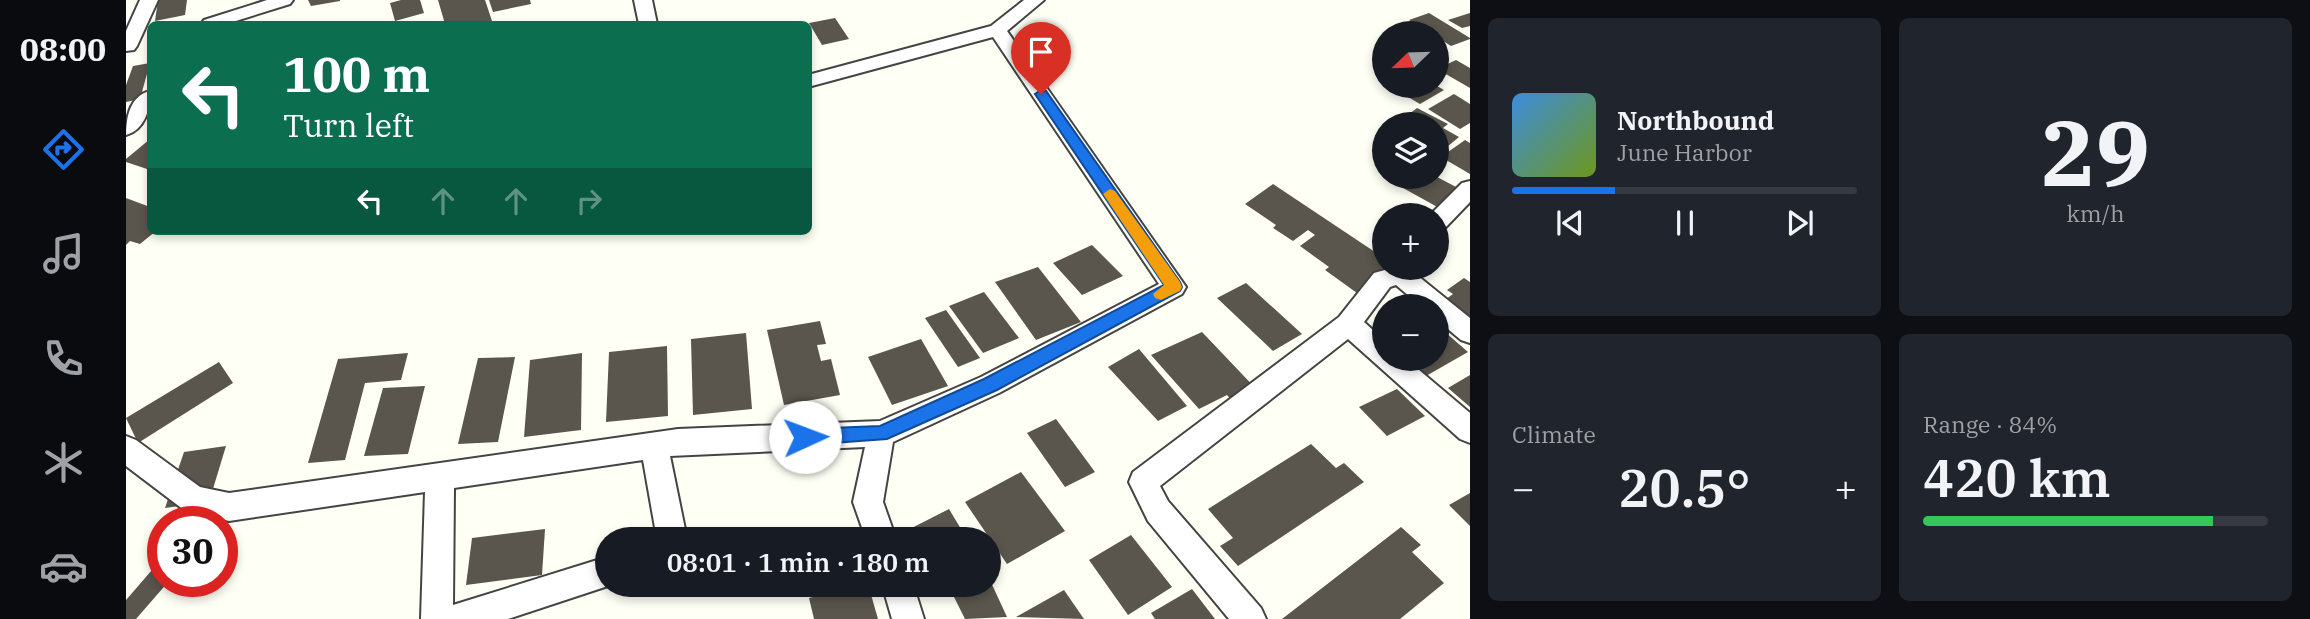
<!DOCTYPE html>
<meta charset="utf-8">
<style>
:root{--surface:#171b24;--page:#20242c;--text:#f1f3f6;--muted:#9ea1a6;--line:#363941;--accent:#1a73e8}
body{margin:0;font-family:"IBM Plex Serif",serif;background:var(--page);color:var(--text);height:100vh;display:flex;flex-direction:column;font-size:26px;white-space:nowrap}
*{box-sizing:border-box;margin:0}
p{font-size:23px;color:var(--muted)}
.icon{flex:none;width:38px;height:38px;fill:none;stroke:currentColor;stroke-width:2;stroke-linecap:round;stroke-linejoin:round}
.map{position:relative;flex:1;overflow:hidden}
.side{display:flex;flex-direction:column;gap:18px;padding:18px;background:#0d0f14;width:840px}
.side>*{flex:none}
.guide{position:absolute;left:21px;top:21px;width:665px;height:214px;border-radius:10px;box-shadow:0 4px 10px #0003;background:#0b6e4f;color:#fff;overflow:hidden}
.needle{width:46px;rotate:247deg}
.fabs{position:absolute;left:1246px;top:21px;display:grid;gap:14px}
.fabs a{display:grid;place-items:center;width:77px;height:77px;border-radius:50%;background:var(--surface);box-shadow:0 4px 10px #0003;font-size:35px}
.speed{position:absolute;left:21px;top:506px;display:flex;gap:14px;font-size:35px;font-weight:700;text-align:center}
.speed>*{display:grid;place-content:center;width:91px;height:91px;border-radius:50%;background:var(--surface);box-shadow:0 4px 10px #0003;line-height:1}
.speed .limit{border:10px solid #d22;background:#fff;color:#111}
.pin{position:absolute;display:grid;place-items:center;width:60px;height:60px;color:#fff;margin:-72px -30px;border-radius:50% 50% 50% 0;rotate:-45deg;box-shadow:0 0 7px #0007}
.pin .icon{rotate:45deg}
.me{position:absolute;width:77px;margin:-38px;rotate:88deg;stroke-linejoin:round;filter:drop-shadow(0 0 5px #0008)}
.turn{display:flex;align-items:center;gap:24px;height:147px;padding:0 21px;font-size:32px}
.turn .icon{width:91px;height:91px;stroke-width:2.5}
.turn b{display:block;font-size:49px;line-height:60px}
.lanes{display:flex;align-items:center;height:66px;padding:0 21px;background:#0003;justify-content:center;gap:35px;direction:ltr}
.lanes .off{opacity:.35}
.big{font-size:52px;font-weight:600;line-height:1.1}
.side .widget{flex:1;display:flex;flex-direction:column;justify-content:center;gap:10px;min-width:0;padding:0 24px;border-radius:10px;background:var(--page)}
.side .dial{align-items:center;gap:0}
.dial b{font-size:91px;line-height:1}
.song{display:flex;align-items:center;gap:21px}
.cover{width:84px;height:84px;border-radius:10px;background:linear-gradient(135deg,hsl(210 70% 55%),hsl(80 70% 35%))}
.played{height:7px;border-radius:4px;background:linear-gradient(90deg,var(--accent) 30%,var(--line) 30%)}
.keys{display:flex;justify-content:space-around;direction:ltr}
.heat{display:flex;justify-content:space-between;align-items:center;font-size:38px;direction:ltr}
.charge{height:10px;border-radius:5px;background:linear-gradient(90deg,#34c759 84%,var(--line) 0)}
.side .tiles{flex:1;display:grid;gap:18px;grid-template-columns:repeat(2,1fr)}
.trip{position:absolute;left:469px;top:527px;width:406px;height:70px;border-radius:35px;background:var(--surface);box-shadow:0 4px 10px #0003;font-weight:600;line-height:70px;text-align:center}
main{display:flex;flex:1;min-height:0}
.tabs{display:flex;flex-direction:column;width:126px;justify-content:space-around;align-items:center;background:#090b0e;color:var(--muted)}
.tabs .icon{width:49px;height:49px}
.tabs .selected{color:var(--accent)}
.tabs b{font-size:32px;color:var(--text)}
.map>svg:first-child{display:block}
</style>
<main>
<nav class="tabs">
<b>08:00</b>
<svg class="icon selected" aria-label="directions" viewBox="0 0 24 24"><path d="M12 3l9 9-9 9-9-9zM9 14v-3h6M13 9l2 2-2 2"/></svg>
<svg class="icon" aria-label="music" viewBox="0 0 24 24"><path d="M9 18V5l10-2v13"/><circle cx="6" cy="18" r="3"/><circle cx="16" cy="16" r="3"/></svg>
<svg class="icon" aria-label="phone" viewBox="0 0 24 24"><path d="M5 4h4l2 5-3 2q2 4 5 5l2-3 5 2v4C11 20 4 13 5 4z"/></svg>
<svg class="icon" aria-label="climate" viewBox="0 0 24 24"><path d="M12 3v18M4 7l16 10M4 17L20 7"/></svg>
<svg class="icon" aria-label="car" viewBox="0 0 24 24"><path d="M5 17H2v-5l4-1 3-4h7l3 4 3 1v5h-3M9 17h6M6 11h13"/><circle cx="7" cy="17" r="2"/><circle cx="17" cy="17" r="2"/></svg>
</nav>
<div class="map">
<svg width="1344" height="619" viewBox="0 0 1344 619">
<rect width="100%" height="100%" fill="#fefff5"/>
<!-- building -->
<g fill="#5a564d">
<path d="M32,0H61L59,15L29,21Z"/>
<path d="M182,0H214V1L185,6Z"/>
<path d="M275,0H294L298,13L269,21L264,3Z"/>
<path d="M312,0H359L367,24H319Z"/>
<path d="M363,0H404L405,4L367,12Z"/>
<path d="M1303,13L1344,38V39L1325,46L1311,37V33H1305L1283,20Z"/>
<path d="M1344,13V26L1336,28L1322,20Z"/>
<path d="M709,18L723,39L696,45L683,23Z"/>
<path d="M1330,60L1344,68V88L1311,69Z"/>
<path d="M24,63L14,99L0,102V85L7,66Z"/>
<path d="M1263,86H1311L1318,90L1294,104Z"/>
<path d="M1328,94L1344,104V123L1334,129L1302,109Z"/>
<path d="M1291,108L1322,124L1317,128L1333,137L1321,147L1311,142V124H1270Z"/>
<path d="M24,139V170L0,162V159Z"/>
<path d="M1339,140L1344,143V174L1315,157Z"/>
<path d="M1288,177H1311L1334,189L1315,209L1277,188Z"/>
<path d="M1147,184L1258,258V268H1261L1231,293L1199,270L1203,267L1174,246L1189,235L1182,230L1167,241L1147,228L1150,225L1119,204Z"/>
<path d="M0,198L24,207V231H30L14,244L4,241L0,245Z"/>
<path d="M966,245L997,276L956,295L927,263Z"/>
<path d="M912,267L955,322L910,340L869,282Z"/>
<path d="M1338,278L1344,282V323L1316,302L1327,294L1321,290Z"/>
<path d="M1120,283L1176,334L1147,351L1091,298Z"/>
<path d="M858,292L893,338L857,353L823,306Z"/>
<path d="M820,310L854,358L832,367L799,318Z"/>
<path d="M694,321L700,344L691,345L695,361L705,359L714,395L658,405L641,330Z"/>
<path d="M1311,325L1342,352L1300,376L1281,359H1311Z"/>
<path d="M1076,332L1134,393L1110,405L1101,395L1073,409L1025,355Z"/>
<path d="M620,333L626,409L567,415L565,339Z"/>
<path d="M795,339L822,386L766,405L742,357Z"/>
<path d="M541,346L542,416L480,422L483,352Z"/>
<path d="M1013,349L1061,406L1032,421L982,367Z"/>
<path d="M282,353L275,380L239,383L219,460L182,463L212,359Z"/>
<path d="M456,353L455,430L398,437L404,360Z"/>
<path d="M389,357L372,442L332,444L352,358Z"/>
<path d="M93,362L107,383L12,443L0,418Z"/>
<path d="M1344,375V407L1322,388Z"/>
<path d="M299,386L282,454L238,456L257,388Z"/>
<path d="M1271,389L1299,416L1261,436L1233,407Z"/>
<path d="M930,419L969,472L939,487L901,433Z"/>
<path d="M1185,444L1210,468L1218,463L1238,482L1112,566L1094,546L1107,538L1082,509Z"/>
<path d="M100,446L83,502L39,508L58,452Z"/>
<path d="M895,472L939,531L881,564L839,502Z"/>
<path d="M1344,493V526L1323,505Z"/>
<path d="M823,509L841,539H774L772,535Z"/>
<path d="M1275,527L1295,545L1286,552L1318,583L1274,619H1156Z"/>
<path d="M419,529L416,575L340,585L346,538Z"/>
<path d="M1005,535L1046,587L1002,615L963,560Z"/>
<path d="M26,570L37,576V581H43L10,619H0V600Z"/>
<path d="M863,578L881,617L839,619L823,587L863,584Z"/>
<path d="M735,584H742L752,619H688L683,598Z"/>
<path d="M1066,589L1089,619H1029L1025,613Z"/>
<path d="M938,590L958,619L890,617Z"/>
</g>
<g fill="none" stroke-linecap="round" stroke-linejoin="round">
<defs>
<g id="street">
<path d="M14,0H32L11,46L8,50L0,51V31Z"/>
<path d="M141,0H167L164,4L100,24H75L78,20Z"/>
<path d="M508,0H526L531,24H513Z"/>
<path d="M898,0H918L881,31L1060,287L1056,294L873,393L767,442L757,502L770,539H740L727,502L739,447L544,456L561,539H531L517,460L328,488L327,605L481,557V584H488L382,619H295L299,492L103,521L58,510L0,466V436L10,440L74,487L103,493L552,429L754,421L855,377L1033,284L867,37L682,87V75L865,26Z"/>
<path d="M24,91C25,107 19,130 0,135C0,117 4,96 24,91Z"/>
<path d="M1344,181V202L1319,228L1311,230V215H1304L1336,183Z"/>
<path d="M1266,268H1290L1287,272L1344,318V343L1335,340L1311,320V306H1295L1270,285L1264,287L1238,322L1258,340V359H1280L1344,413V443L1334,439L1222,339L1034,486L1042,501L1135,608L1140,619H1103L1022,521L1003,482L1007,472L1213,317L1248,273Z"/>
<path d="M756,584H787L798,619H766Z"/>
</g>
</defs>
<!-- street casing -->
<use href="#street" stroke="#444" stroke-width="4"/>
<!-- street -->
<use href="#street" fill="#fff" fill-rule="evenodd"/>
</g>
<!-- route -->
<path fill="#1a73e8" stroke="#114b97" stroke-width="2" d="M915,90L920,91L1054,282L1056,287L1054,291L871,390L761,439L679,445L673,443L670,437L673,431L679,429L754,426L858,379L1038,285L909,94Z"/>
<!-- slow -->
<path fill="#f59e0b" d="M984,189L989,191L1054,282L1056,287L1054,291L1035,300L1029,298L1027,294L1038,285L977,194Z"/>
</svg>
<div class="fabs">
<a><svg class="needle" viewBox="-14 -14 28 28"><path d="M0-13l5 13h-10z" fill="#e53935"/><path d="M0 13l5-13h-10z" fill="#9ea1a6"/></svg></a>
<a><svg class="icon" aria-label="layers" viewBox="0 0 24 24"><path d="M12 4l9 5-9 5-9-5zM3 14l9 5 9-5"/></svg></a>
<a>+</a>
<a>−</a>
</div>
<div class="speed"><div class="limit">30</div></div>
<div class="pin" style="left:915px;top:94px;background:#d93025"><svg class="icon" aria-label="arrive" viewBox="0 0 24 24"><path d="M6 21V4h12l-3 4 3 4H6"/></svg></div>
<svg class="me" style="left:679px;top:437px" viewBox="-20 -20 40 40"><circle r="19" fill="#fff"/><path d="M0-13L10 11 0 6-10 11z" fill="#1a73e8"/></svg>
<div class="trip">08:01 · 1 min · 180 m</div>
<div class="guide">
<div class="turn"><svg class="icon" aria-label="left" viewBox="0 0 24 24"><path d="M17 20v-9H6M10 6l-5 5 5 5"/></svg><div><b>100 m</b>Turn left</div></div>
<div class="lanes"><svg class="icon" aria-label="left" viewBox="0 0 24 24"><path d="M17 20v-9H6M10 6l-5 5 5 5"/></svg><svg class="icon off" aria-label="ahead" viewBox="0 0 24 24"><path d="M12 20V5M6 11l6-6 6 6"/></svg><svg class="icon off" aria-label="ahead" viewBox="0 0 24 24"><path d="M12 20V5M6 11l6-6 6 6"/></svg><svg class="icon off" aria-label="right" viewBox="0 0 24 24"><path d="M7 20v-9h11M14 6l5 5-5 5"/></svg></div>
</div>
</div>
<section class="side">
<div class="tiles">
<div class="widget">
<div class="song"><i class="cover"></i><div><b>Northbound</b><p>June Harbor</p></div></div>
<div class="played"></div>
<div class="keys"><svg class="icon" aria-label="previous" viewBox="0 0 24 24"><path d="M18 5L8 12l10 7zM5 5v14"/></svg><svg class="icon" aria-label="pause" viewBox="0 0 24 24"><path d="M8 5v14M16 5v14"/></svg><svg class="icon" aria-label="next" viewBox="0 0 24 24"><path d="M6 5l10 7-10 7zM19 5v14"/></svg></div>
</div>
<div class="widget dial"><b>29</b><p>km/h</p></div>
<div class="widget"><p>Climate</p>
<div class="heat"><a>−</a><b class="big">20.5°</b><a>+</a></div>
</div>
<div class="widget"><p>Range · 84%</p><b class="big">420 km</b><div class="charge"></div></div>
</div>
</section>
</main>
